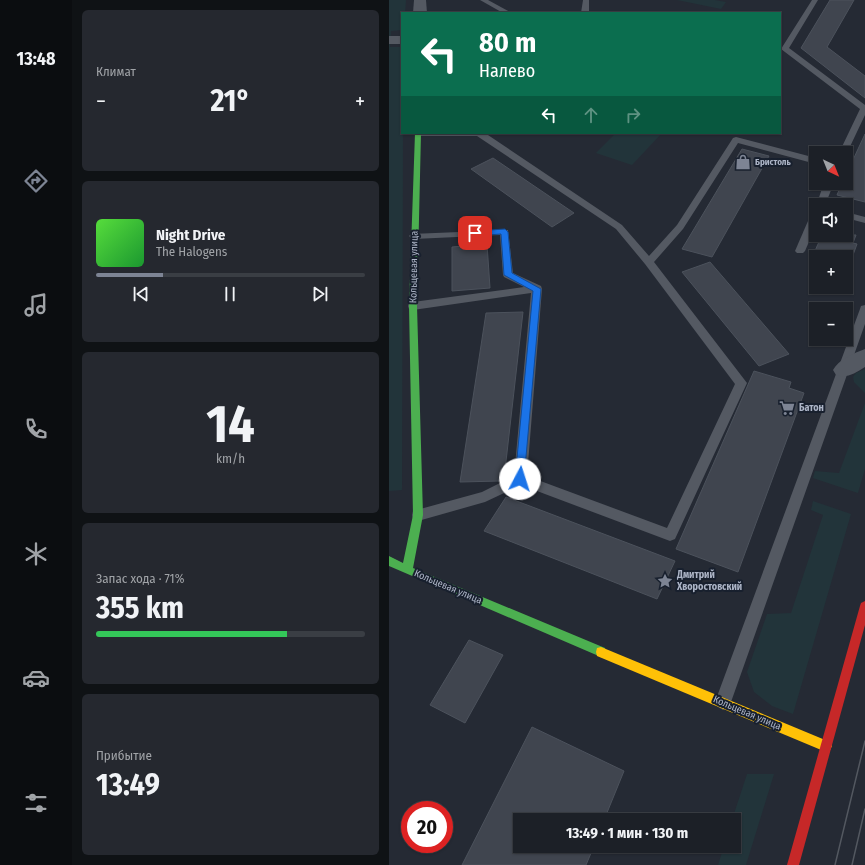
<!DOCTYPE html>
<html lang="ru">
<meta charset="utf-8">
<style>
:root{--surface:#1c2027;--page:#25282f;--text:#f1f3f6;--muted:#a0a3a7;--line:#3a3e44;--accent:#7d8494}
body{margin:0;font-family:"Fira Sans Condensed",sans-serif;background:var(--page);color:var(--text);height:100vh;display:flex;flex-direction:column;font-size:15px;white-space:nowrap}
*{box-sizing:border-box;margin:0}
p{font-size:13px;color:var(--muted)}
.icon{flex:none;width:22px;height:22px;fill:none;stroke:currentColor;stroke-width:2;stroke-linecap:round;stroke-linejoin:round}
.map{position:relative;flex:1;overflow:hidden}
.sheet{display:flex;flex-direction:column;gap:10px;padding:10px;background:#0f1215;width:317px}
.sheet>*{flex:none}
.guide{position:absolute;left:12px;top:12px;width:380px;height:122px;border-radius:0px;box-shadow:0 1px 3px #0004,0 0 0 1px var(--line);background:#0b6e4f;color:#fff;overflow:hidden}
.needle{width:26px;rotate:137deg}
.tools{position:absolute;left:420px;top:146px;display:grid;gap:8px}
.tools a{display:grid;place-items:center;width:44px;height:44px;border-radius:0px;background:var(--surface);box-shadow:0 1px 3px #0004,0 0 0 1px var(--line);font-size:20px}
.speed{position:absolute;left:12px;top:801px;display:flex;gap:8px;font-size:20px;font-weight:700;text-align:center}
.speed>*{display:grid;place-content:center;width:52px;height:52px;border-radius:50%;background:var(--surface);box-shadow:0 1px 3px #0004,0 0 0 1px var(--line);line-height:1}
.speed .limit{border:6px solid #d22;background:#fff;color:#111}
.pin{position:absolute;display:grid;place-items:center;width:34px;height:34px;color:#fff;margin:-17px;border-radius:8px;box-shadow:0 2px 6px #0006}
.me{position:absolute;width:44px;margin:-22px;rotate:5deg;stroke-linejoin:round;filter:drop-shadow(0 0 3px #0008)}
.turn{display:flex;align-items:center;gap:14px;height:84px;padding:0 12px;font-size:18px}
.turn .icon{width:52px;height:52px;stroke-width:2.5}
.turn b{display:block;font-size:28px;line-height:34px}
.lanes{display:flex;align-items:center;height:38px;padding:0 12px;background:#0003;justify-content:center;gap:20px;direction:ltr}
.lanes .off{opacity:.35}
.big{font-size:30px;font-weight:700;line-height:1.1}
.sheet .widget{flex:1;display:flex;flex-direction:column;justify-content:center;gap:6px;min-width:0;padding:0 14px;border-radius:6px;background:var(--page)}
.sheet .dial{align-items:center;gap:0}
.dial b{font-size:52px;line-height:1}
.song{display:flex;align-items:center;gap:12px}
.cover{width:48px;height:48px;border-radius:6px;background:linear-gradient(135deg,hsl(110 70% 55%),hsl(130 70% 35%))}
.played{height:4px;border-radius:2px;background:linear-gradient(90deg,var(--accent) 25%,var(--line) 25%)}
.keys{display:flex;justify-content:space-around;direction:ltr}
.heat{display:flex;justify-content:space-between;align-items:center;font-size:22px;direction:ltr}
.charge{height:6px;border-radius:3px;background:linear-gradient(90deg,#34c759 71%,var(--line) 0)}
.trip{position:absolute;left:124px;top:813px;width:228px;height:40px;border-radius:0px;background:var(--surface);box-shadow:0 1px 3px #0004,0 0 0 1px var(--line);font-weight:700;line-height:40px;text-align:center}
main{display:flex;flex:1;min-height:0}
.menu{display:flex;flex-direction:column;width:72px;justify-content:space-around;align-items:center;background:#0b0d10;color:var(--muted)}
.menu .icon{width:28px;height:28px}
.menu .active{color:var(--accent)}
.menu b{font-size:18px;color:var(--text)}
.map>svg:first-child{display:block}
</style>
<main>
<nav class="menu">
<b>13:48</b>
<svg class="icon active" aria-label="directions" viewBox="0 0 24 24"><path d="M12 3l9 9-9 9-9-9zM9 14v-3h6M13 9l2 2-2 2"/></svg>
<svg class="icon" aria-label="music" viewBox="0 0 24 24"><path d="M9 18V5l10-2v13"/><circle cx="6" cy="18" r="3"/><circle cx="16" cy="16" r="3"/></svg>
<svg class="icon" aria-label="phone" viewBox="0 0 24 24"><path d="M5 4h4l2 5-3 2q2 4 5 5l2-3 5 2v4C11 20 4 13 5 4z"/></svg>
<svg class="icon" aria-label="climate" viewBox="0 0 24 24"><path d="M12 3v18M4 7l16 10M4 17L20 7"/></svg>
<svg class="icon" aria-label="car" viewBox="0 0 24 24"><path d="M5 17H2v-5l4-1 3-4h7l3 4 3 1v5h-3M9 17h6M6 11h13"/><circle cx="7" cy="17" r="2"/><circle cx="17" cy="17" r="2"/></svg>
<svg class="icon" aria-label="filters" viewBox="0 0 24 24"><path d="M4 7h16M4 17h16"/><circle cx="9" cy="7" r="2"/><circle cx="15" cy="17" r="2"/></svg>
</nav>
<section class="sheet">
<div class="widget"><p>Климат</p>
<div class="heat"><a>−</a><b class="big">21°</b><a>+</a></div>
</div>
<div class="widget">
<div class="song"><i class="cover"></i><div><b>Night Drive</b><p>The Halogens</p></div></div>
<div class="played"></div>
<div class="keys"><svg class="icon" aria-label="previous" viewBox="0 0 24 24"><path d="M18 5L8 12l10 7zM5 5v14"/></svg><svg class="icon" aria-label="pause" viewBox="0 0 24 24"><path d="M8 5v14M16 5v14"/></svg><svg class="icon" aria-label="next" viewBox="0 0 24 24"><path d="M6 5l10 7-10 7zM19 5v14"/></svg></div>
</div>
<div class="widget dial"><b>14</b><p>km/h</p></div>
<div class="widget"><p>Запас хода · 71%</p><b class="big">355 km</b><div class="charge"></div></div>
<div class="widget"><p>Прибытие</p><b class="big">13:49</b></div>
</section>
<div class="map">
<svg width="476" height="865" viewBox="0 0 476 865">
<rect width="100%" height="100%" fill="#252a34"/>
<!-- green -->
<g fill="#22343a">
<path d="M0,0H17L16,13H13V30L2,31L1,47H13V133H14L13,490L0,491Z"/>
<path d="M288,0H326L337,2L332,9Z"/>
<path d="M227,133H273L243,165L207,153Z"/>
<path d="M476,369V393L465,382L464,377L467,373Z"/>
<path d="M476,403V469L469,493L424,478L426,471L450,473Z"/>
<path d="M424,501L462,514L404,714L383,706L365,692L358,672L378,614L402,613L434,515L422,510Z"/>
<path d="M358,774H385L357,865H329L335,846H345V820H343Z"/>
</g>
<!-- building -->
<g fill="#40454f" stroke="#4c525c">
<path d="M441,0H465L438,47L476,76V98L412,48Z"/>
<path d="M476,134V202L448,195L453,183H457V175Z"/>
<path d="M353,149L380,156L323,257L293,249Z"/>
<path d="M104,158L185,213L163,227L82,169Z"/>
<path d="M433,235H467L464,243L468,244L459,269L457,268V257H427V261L422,260Z"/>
<path d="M98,244L101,288L63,291V247Z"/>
<path d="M321,262L400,354L370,366L293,272Z"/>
<path d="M134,312L115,479L111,481L71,482L97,313Z"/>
<path d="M365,371L402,382L400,388L415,393L349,572L287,549Z"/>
<path d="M117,497L286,561L268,599L95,531Z"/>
<path d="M80,640L114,655L76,723L41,705Z"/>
<path d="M143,727L235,771L215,820H131V846H205L197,865H73Z"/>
</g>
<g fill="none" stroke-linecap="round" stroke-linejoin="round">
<!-- lane -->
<g fill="#545962" fill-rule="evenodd">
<path d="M91,0H99L123,13H114Z"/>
<path d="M194,0H200V13H192Z"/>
<path d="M423,0H429L400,48L476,105V115L457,155V153H450L471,109L392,49Z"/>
<path d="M25,133H96L233,225L260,256L288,225L344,138L347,137L427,158V164L349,143L294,229L265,262L358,383L286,539L281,541L132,485L96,502L29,521L24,519L23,515L24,511L93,492L125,476L142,293L24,310L20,309L19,306L20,303L24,302L135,287L115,277L114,275L111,235L25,239L22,238L20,236L22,234L119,230L124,273L152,286L153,289L138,476L278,528L346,384L256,264L227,229L88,136H29Z"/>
<path d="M435,183H445L436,205L427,206Z"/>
<path d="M427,211V225L416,251L414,253H408L406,251L422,214Z"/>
<path d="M457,212L476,217V223L457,218Z"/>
<path d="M476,305V324L342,702L339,707L334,710L329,707L326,702L471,309L472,306Z"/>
</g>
<!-- street -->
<g fill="#545962" fill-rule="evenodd">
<path d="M25,0H37L38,13H24Z"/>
<rect x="0" y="36" width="13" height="8"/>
<path d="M476,349V367C466,373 458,379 447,375L444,370C449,360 465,353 476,349Z"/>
</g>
<!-- fast -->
<path fill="#4caf50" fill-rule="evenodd" d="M26,133H32L28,306L34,515L24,568L216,648L217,652L216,656L212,657L0,566V556L14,563L24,515L20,306Z"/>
<!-- slow -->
<path fill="#ffc107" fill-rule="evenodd" d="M212,647L441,742L443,746L441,750L437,752L208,656L207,652L208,648Z"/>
<!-- jam -->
<path fill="#c62828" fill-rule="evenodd" d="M476,601V625L410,865H398L471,606L472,603Z"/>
<!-- tram -->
<g stroke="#535860" stroke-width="1.5">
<path d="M446,865L476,741"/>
<path d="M463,865L476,809"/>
</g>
</g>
<!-- route -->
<path fill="#1a73e8" stroke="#114b97" d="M116,229L119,232L123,273L152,289L135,479L134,481H127L126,479L144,291L115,275L112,234L86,236L82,233L86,231Z"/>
<!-- icons -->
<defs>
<symbol id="shop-bare" viewBox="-9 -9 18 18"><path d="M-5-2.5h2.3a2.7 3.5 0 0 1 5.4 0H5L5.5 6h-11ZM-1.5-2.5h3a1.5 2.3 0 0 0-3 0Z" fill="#7d8494" stroke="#18202e" stroke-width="2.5" paint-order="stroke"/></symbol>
<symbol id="supermarket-bare" viewBox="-9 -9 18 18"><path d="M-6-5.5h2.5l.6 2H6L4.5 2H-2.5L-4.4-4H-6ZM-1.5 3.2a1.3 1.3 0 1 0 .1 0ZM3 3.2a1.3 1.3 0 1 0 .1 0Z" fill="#7d8494" stroke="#18202e" stroke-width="2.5" paint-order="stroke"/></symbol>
<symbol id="sight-bare" viewBox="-9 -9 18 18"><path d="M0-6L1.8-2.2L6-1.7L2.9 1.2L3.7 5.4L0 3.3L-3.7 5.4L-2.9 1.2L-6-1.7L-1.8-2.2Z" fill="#7d8494" stroke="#18202e" stroke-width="2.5" paint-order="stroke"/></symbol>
</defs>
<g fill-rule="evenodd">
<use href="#shop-bare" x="343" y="151" width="22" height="22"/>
<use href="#supermarket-bare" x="387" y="397" width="22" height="22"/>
<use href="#sight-bare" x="265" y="570" width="22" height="22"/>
</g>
<g text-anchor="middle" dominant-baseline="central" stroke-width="4" stroke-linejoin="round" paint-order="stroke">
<!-- far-poi labels -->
<g font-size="9" font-weight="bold" fill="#adb5c7" stroke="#18202e" text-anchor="start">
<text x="366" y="162">Бристоль</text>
</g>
<!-- street labels -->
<g font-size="10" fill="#adb5c7" stroke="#18202e">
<text transform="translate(25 267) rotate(-89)">Кольцевая улица</text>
<text transform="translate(59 587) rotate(23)">Кольцевая улица</text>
<text transform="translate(358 713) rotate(23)">Кольцевая улица</text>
</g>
<!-- poi labels -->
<g font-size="10" font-weight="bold" fill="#adb5c7" stroke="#18202e" text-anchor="start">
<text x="410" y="408">Батон</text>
<text x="288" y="575">Дмитрий<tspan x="288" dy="12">Хворостовский</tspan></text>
</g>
</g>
</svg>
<div class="tools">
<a><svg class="needle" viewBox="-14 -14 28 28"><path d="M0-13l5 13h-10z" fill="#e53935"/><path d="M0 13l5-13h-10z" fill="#a0a3a7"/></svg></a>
<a><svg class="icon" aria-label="sound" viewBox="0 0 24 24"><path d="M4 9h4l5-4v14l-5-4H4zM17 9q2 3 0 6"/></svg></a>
<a>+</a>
<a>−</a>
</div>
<div class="speed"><div class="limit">20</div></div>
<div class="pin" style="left:86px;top:233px;background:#d93025"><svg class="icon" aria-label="arrive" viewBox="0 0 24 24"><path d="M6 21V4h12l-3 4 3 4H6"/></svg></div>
<svg class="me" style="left:131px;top:479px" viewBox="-20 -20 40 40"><circle r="19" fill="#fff"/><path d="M0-13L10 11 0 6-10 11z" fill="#1a73e8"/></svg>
<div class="trip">13:49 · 1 мин · 130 m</div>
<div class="guide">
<div class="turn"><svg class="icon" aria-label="left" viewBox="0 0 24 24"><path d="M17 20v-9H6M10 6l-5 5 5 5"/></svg><div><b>80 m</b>Налево</div></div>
<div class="lanes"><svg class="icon" aria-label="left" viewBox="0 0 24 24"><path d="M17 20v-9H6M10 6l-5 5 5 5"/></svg><svg class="icon off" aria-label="ahead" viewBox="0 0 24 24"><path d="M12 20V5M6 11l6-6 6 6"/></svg><svg class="icon off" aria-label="right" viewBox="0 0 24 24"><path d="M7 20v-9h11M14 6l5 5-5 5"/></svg></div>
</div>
</div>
</main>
